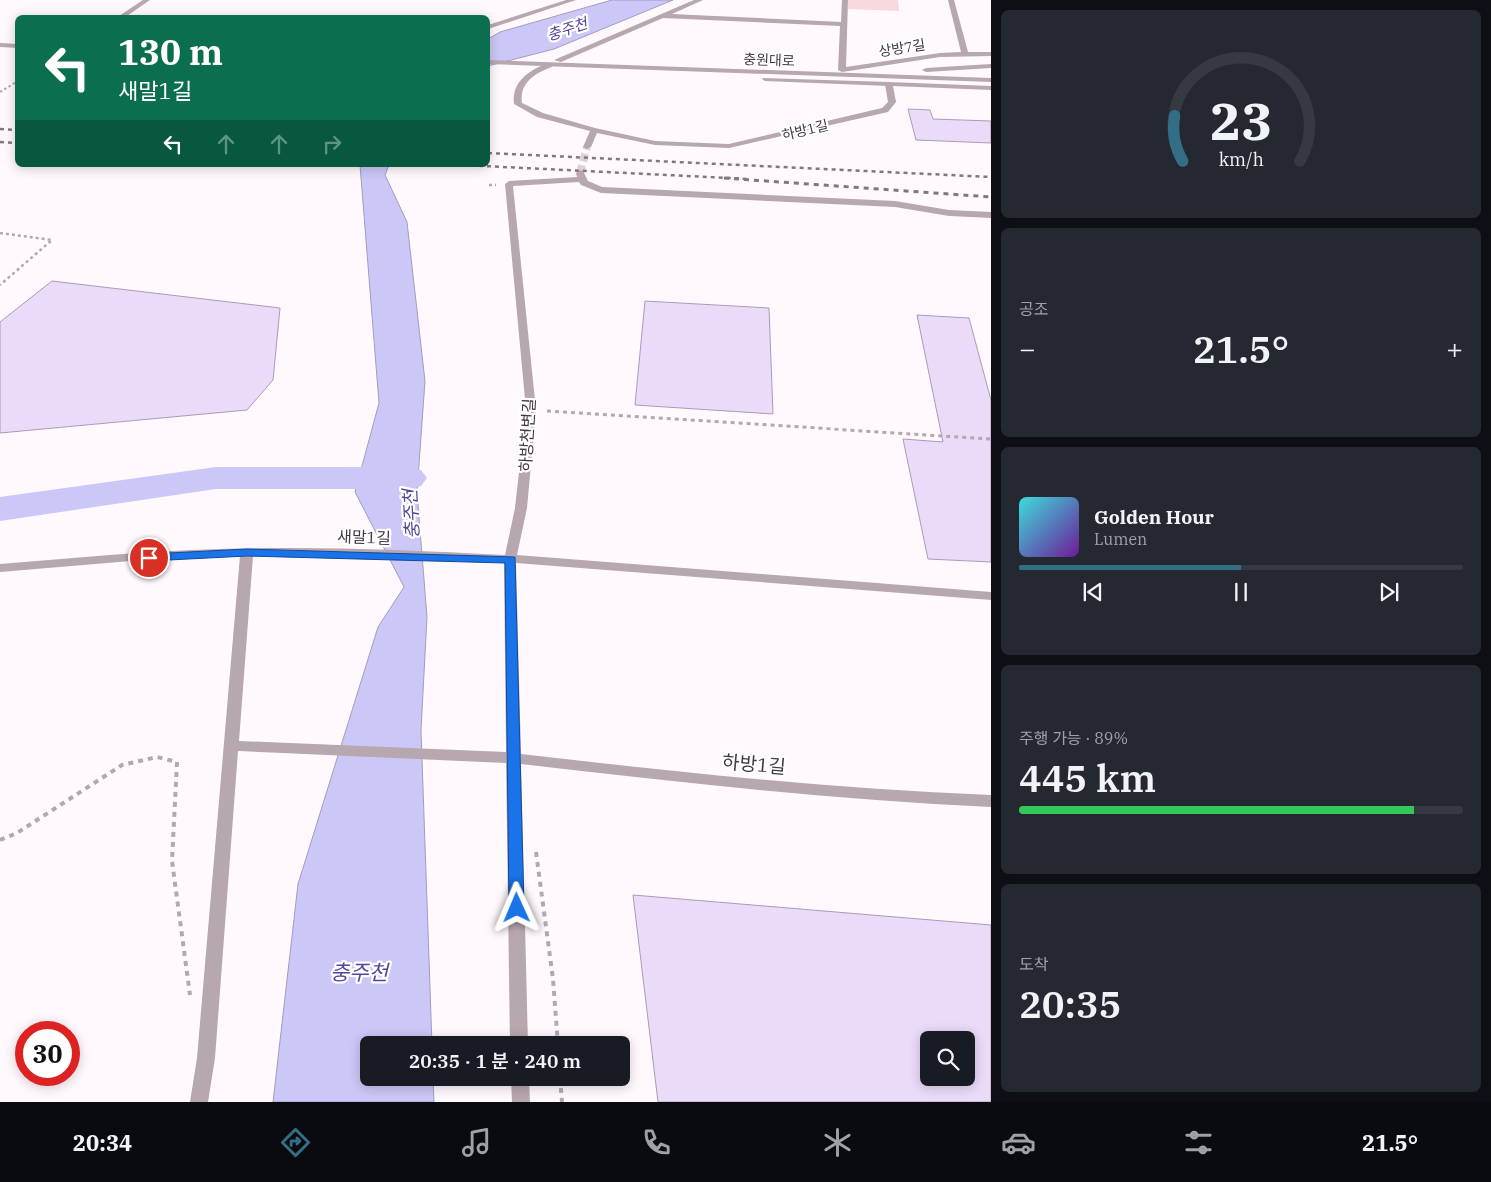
<!DOCTYPE html>
<html lang="ko">
<meta charset="utf-8">
<style>
:root{--surface:#171b24;--page:#242831;--text:#f1f3f6;--muted:#9ea1a6;--line:#363941;--accent:#336d86}
body{margin:0;font-family:"IBM Plex Serif","Noto Sans KR",serif;background:var(--page);color:var(--text);height:100vh;display:flex;flex-direction:column;font-size:19px;white-space:nowrap}
*{box-sizing:border-box;margin:0}
p{font-size:16px;color:var(--muted)}
.icon{flex:none;width:28px;height:28px;fill:none;stroke:currentColor;stroke-width:2;stroke-linecap:round;stroke-linejoin:round}
.map{position:relative;flex:1;overflow:hidden}
.details{display:flex;flex-direction:column;gap:10px;padding:10px;background:#0d0f14;width:500px}
.details>*{flex:none}
.banner{position:absolute;left:15px;top:15px;width:475px;height:152px;border-radius:8px;box-shadow:0 2px 12px #0003;background:#0b6e4f;color:#fff;overflow:hidden}
.tools{position:absolute;left:920px;top:1031px;display:grid;gap:10px}
.tools a{display:grid;place-items:center;width:55px;height:55px;border-radius:8px;background:var(--surface);box-shadow:0 2px 12px #0003;font-size:25px}
.speed{position:absolute;left:15px;top:1021px;display:flex;gap:10px;font-size:25px;font-weight:700;text-align:center}
.speed>*{display:grid;place-content:center;width:65px;height:65px;border-radius:50%;background:var(--surface);box-shadow:0 2px 12px #0003;line-height:1}
.speed .limit{border:8px solid #d22;background:#fff;color:#111}
.pin{position:absolute;display:grid;place-items:center;width:42px;height:42px;color:#fff;margin:-21px;border:2px solid #fff;border-radius:50%;box-shadow:0 1px 5px #0007}
.me{position:absolute;width:55px;margin:-28px;rotate:359deg;stroke-linejoin:round;filter:drop-shadow(0 0 4px #0008)}
.turn{display:flex;align-items:center;gap:18px;height:105px;padding:0 20px;font-size:22px}
.turn .icon{width:65px;height:65px;stroke-width:2.5}
.turn b{display:block;font-size:35px;line-height:42px}
.lanes{display:flex;align-items:center;height:48px;padding:0 20px;background:#0003;justify-content:center;gap:25px;direction:ltr}
.lanes .off{opacity:.35}
.big{font-size:38px;font-weight:600;line-height:1.1}
.details .widget{flex:1;display:flex;flex-direction:column;justify-content:center;gap:8px;min-width:0;padding:0 18px;border-radius:8px;background:var(--page)}
.details .dial{align-items:center;gap:0}
.dial svg{height:130px;overflow:visible;fill:none;stroke:var(--line);stroke-width:7;stroke-linecap:round;text-anchor:middle}
.dial text{fill:var(--text);stroke:none}
.song{display:flex;align-items:center;gap:15px}
.cover{width:60px;height:60px;border-radius:8px;background:linear-gradient(135deg,hsl(180 70% 55%),hsl(280 70% 35%))}
.played{height:5px;border-radius:2px;background:linear-gradient(90deg,var(--accent) 50%,var(--line) 50%)}
.keys{display:flex;justify-content:space-around;direction:ltr}
.heat{display:flex;justify-content:space-between;align-items:center;font-size:28px;direction:ltr}
.charge{height:8px;border-radius:4px;background:linear-gradient(90deg,#34c759 89%,var(--line) 0)}
.trip{position:absolute;left:360px;top:1036px;width:270px;height:50px;border-radius:8px;background:var(--surface);box-shadow:0 2px 12px #0003;font-weight:600;line-height:50px;text-align:center}
.tabs{display:flex;height:80px;justify-content:space-around;align-items:center;background:#090b0e;color:var(--muted)}
.tabs .icon{width:35px;height:35px}
.tabs .current{color:var(--accent)}
.tabs b{font-size:22px;color:var(--text)}
main{display:flex;flex:1;min-height:0}
.map>svg:first-child{display:block}
</style>
<main>
<div class="map">
<svg width="991" height="1102" viewBox="0 0 991 1102">
<rect width="100%" height="100%" fill="#fff9fe"/>
<!-- green -->
<path fill="#f8d9dd" d="M848,0H898L899,11L848,9Z"/>
<!-- water -->
<g fill="#cbc7f6" stroke="#a29cc0">
<path d="M612,0H673L554,49L488,66V39L500,32Z"/>
<path d="M360,165H389L385,175L407,222L425,381L417,492L427,617L421,730L432,1045H369V1078H433L434,1102H273L298,884L378,627L404,587L355,492L379,403Z"/>
</g>
<g fill="none" stroke-linecap="round" stroke-linejoin="round">
<!-- river -->
<path fill="#cbc7f6" fill-rule="evenodd" d="M216,467H408L421,470L427,478L421,486L408,489H216L0,521V497Z"/>
</g>
<!-- building -->
<g fill="#eadbf9" stroke="#aa9ab9" fill-rule="evenodd">
<path d="M908,109L930,110L933,119L991,121V143L916,140Z"/>
<path d="M52,281L280,308L273,380L247,410L0,433V322Z"/>
<path d="M645,301L769,308L773,414L635,405Z"/>
<path d="M917,315L969,318L991,400V562L928,559L903,439L943,442Z"/>
<path d="M633,895L991,925V1102H658ZM929,1040H966V1078H929Z"/>
</g>
<g fill="none" stroke-linecap="round" stroke-linejoin="round">
<!-- minor-tunnel -->
<path stroke="#d9d2d8" stroke-width="8" stroke-dasharray="8 4" stroke-linecap="butt" d="M580,173L587,147"/>
<!-- path-far3 -->
<path stroke="#b1a8b0" stroke-width="2" stroke-dasharray="2.5 2.5" stroke-linecap="butt" d="M0,92L18,81"/>
<!-- path-far2 -->
<g stroke="#b1a8b0" stroke-width="2.5" stroke-dasharray="3 3" stroke-linecap="butt">
<path d="M489,185H496"/>
<path d="M0,233L52,240L0,285"/>
<path d="M547,411H553"/>
</g>
<!-- path-far1 -->
<path stroke="#b1a8b0" stroke-width="3" stroke-dasharray="4 4" stroke-linecap="butt" d="M547,411L991,439"/>
<!-- path -->
<g stroke="#b1a8b0" stroke-width="4" stroke-dasharray="5 5" stroke-linecap="butt">
<path d="M0,840L17,833L122,765L157,757L177,762L172,861L190,995"/>
<path d="M536,852L553,979L558,1045"/>
<path d="M560,1078L562,1102"/>
</g>
<!-- service -->
<path fill="#b7a7ae" fill-rule="evenodd" d="M763,78L889,82L892,84L889,86L765,81L762,79Z"/>
<!-- minor -->
<g fill="#b7a7ae" fill-rule="evenodd">
<path d="M143,0H150L124,18H116Z"/>
<path d="M566,0H576L488,29V25Z"/>
<path d="M694,0H703L672,14L841,22L842,0H848L846,67L940,53L961,52L948,0H954L968,52H991V56L940,57L842,72L838,70L840,26L663,18L561,62L554,60Z"/>
<path d="M549,63L553,65L552,67C535,73 519,83 522,103L543,113L595,128L655,141L729,144L882,108L888,102L885,84L889,82L991,86V90L893,86L896,102L888,112L729,148L655,145L597,133L591,147L587,149L583,147L590,131L537,117L514,104C511,82 530,69 549,63Z"/>
<path d="M580,170L583,171L588,181L602,187L895,201L949,210L991,212V218L949,216L895,207L601,193L581,185L579,182L513,186L536,410L527,508L517,555L991,592V600L516,563L521,754C677,772 834,789 991,795V807C834,800 677,782 521,764L528,1045H510L506,763L238,751L215,1058L208,1102H190L197,1058L240,556L155,559L0,572V564C73,558 146,551 220,549C315,546 410,550 505,555L515,508L526,410L505,184L509,181L577,177L576,173ZM253,556H342L504,562L506,752L239,741Z"/>
<path d="M511,1078H529L530,1102H512Z"/>
</g>
<!-- tertiary -->
<g fill="#b7a7ae" fill-rule="evenodd">
<path d="M0,43L18,44V48L0,47Z"/>
<path d="M488,60L991,78V82L488,64Z"/>
<path d="M991,64V68L926,72L922,70L926,68Z"/>
</g>
<!-- rail-far1 -->
<g stroke="#817780" stroke-width="2.5" stroke-dasharray="4 4" stroke-linecap="butt">
<path d="M0,129L18,130"/>
<path d="M0,142L18,143"/>
<path d="M488,153L991,177"/>
<path d="M463,165L749,179"/>
</g>
<!-- rail -->
<path stroke="#817780" stroke-width="3" stroke-dasharray="5 5" stroke-linecap="butt" d="M724,178L991,197"/>
</g>
<!-- route -->
<path fill="#1a73e8" stroke="#114b97" d="M247,549L515,557L524,908L522,912H511L509,908L505,563L247,556L149,561L143,558L149,554Z"/>
<g text-anchor="middle" dominant-baseline="central" stroke-width="4.5" stroke-linejoin="round" paint-order="stroke">
<!-- far-street labels -->
<g font-size="14" fill="#433742" stroke="#fff">
<text transform="translate(902 48) rotate(-9)">상방7길</text>
<text transform="translate(769 60) rotate(2)">충원대로</text>
<text transform="translate(805 130) rotate(-13)">하방1길</text>
</g>
<!-- far-water labels -->
<g font-size="15" font-style="italic" fill="#56459d" stroke="#fff">
<text transform="translate(567 29) rotate(-18)">충주천</text>
</g>
<!-- street labels -->
<g font-size="16" fill="#433742" stroke="#fff">
<text transform="translate(527 435) rotate(-87)">하방천변길</text>
<text transform="translate(364 537) rotate(2)">새말1길</text>
</g>
<!-- water labels -->
<g font-size="18" font-style="italic" fill="#56459d" stroke="#fff">
<text transform="translate(411 514) rotate(-93)">충주천</text>
</g>
<!-- near-street labels -->
<g font-size="19" fill="#433742" stroke="#fff">
<text transform="translate(754 764) rotate(5)">하방1길</text>
</g>
<!-- near-water labels -->
<g font-size="21" font-style="italic" fill="#56459d" stroke="#fff">
<text x="359" y="972">충주천</text>
</g>
</g>
</svg>
<div class="tools">
<a><svg class="icon" aria-label="search" viewBox="0 0 24 24"><circle cx="10" cy="10" r="6"/><path d="M15 15l6 6"/></svg></a>
</div>
<div class="speed"><div class="limit">30</div></div>
<div class="pin" style="left:149px;top:558px;background:#d93025"><svg class="icon" aria-label="arrive" viewBox="0 0 24 24"><path d="M6 21V4h12l-3 4 3 4H6"/></svg></div>
<svg class="me" style="left:517px;top:908px" viewBox="-20 -20 40 40"><path d="M0-17L14 15 0 8-14 15z" fill="#1a73e8" stroke="#fff" stroke-width="4"/></svg>
<div class="trip">20:35 · 1 분 · 240 m</div>
<div class="banner">
<div class="turn"><svg class="icon" aria-label="left" viewBox="0 0 24 24"><path d="M17 20v-9H6M10 6l-5 5 5 5"/></svg><div><b>130 m</b>새말1길</div></div>
<div class="lanes"><svg class="icon" aria-label="left" viewBox="0 0 24 24"><path d="M17 20v-9H6M10 6l-5 5 5 5"/></svg><svg class="icon off" aria-label="ahead" viewBox="0 0 24 24"><path d="M12 20V5M6 11l6-6 6 6"/></svg><svg class="icon off" aria-label="ahead" viewBox="0 0 24 24"><path d="M12 20V5M6 11l6-6 6 6"/></svg><svg class="icon off" aria-label="right" viewBox="0 0 24 24"><path d="M7 20v-9h11M14 6l5 5-5 5"/></svg></div>
</div>
</div>
<section class="details">
<div class="widget dial"><svg viewBox="0 0 100 80">
<path d="M14 69A42 42 0 1 1 86 69"/>
<path d="M14 69A42 42 0 0 1 9 41" stroke="#336d86"/>
<text x="50" y="56" font-size="32" font-weight="700">23</text>
<text x="50" y="72" font-size="11">km/h</text>
</svg></div>
<div class="widget"><p>공조</p>
<div class="heat"><a>−</a><b class="big">21.5°</b><a>+</a></div>
</div>
<div class="widget">
<div class="song"><i class="cover"></i><div><b>Golden Hour</b><p>Lumen</p></div></div>
<div class="played"></div>
<div class="keys"><svg class="icon" aria-label="previous" viewBox="0 0 24 24"><path d="M18 5L8 12l10 7zM5 5v14"/></svg><svg class="icon" aria-label="pause" viewBox="0 0 24 24"><path d="M8 5v14M16 5v14"/></svg><svg class="icon" aria-label="next" viewBox="0 0 24 24"><path d="M6 5l10 7-10 7zM19 5v14"/></svg></div>
</div>
<div class="widget"><p>주행 가능 · 89%</p><b class="big">445 km</b><div class="charge"></div></div>
<div class="widget"><p>도착</p><b class="big">20:35</b></div>
</section>
</main>
<nav class="tabs">
<b>20:34</b>
<svg class="icon current" aria-label="directions" viewBox="0 0 24 24"><path d="M12 3l9 9-9 9-9-9zM9 14v-3h6M13 9l2 2-2 2"/></svg>
<svg class="icon" aria-label="music" viewBox="0 0 24 24"><path d="M9 18V5l10-2v13"/><circle cx="6" cy="18" r="3"/><circle cx="16" cy="16" r="3"/></svg>
<svg class="icon" aria-label="phone" viewBox="0 0 24 24"><path d="M5 4h4l2 5-3 2q2 4 5 5l2-3 5 2v4C11 20 4 13 5 4z"/></svg>
<svg class="icon" aria-label="climate" viewBox="0 0 24 24"><path d="M12 3v18M4 7l16 10M4 17L20 7"/></svg>
<svg class="icon" aria-label="car" viewBox="0 0 24 24"><path d="M5 17H2v-5l4-1 3-4h7l3 4 3 1v5h-3M9 17h6M6 11h13"/><circle cx="7" cy="17" r="2"/><circle cx="17" cy="17" r="2"/></svg>
<svg class="icon" aria-label="filters" viewBox="0 0 24 24"><path d="M4 7h16M4 17h16"/><circle cx="9" cy="7" r="2"/><circle cx="15" cy="17" r="2"/></svg>
<b>21.5°</b>
</nav>
